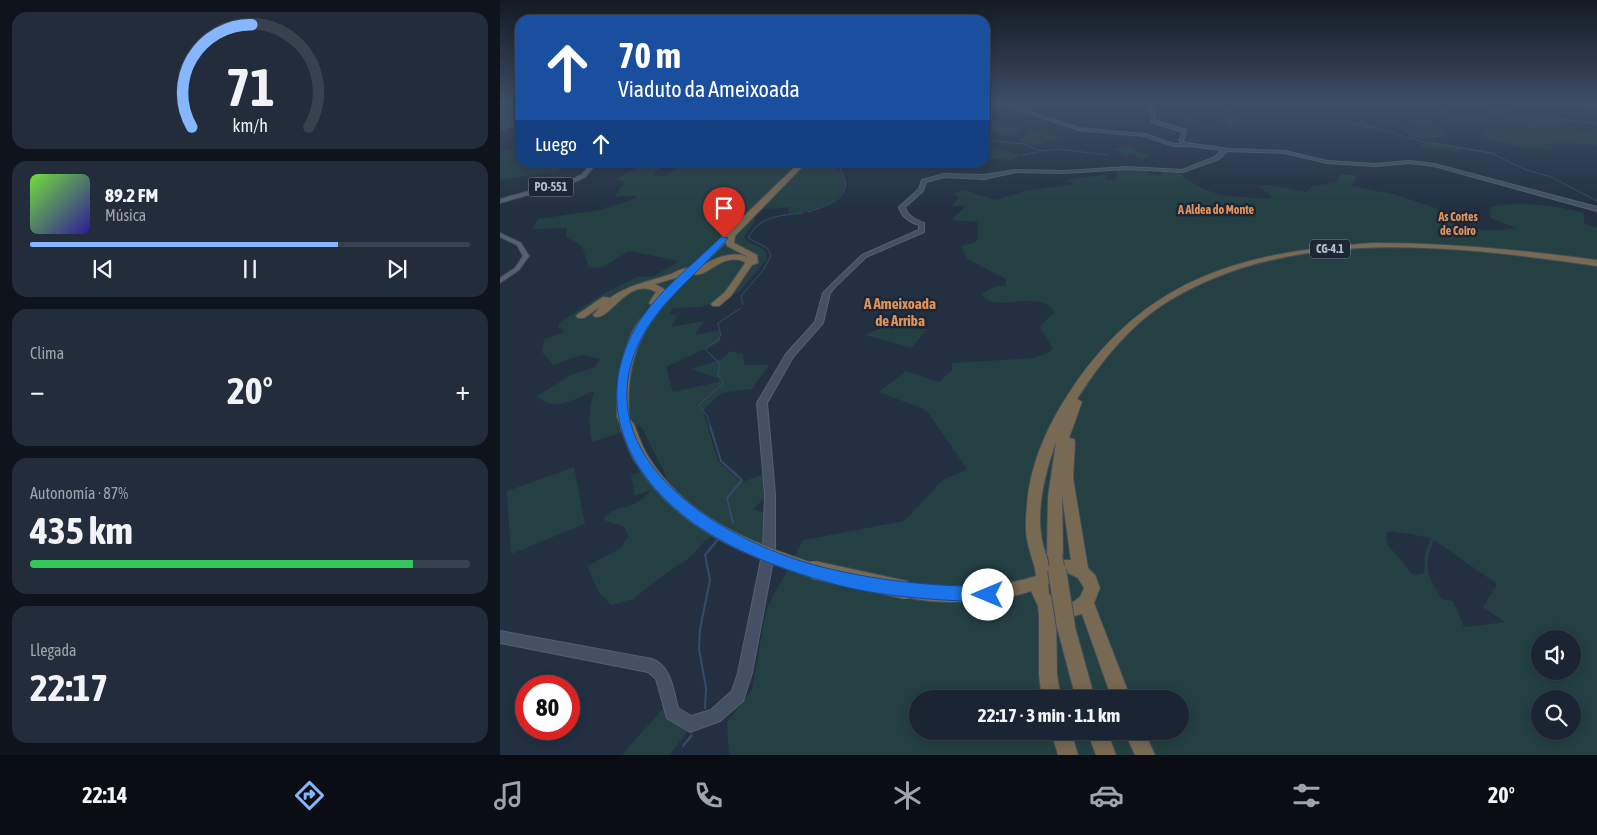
<!DOCTYPE html>
<html lang="es">
<meta charset="utf-8">
<style>
:root{--surface:#1a2432;--page:#232c3a;--text:#f1f3f6;--muted:#9fa4ac;--line:#38414d;--accent:#85b6ff}
body{margin:0;font-family:"Asap Condensed",sans-serif;background:var(--page);color:var(--text);height:100vh;display:flex;flex-direction:column;font-size:19px;white-space:nowrap}
*{box-sizing:border-box;margin:0}
p{font-size:16px;color:var(--muted)}
.icon{flex:none;width:28px;height:28px;fill:none;stroke:currentColor;stroke-width:2;stroke-linecap:round;stroke-linejoin:round}
.map{position:relative;flex:1;overflow:hidden}
.details{display:flex;flex-direction:column;gap:12px;padding:12px;background:#0e141c;width:500px}
.details>*{flex:none}
.banner{position:absolute;left:15px;top:15px;width:475px;height:152px;border-radius:15px;box-shadow:0 2px 12px #0003,0 0 0 1px var(--line);background:#1a4fa0;color:#fff;overflow:hidden}
.tools{position:absolute;left:1031px;top:630px;display:grid;gap:10px}
.tools a{display:grid;place-items:center;width:50px;height:50px;border-radius:50%;background:var(--surface);box-shadow:0 2px 12px #0003,0 0 0 1px var(--line);font-size:25px}
.speed{position:absolute;left:15px;top:675px;display:flex;gap:10px;font-size:25px;font-weight:700;text-align:center}
.speed>*{display:grid;place-content:center;width:65px;height:65px;border-radius:50%;background:var(--surface);box-shadow:0 2px 12px #0003,0 0 0 1px var(--line);line-height:1}
.speed .limit{border:8px solid #d22;background:#fff;color:#111}
.pin{position:absolute;display:grid;place-items:center;width:42px;height:42px;color:#fff;margin:-51px -21px;border-radius:50% 50% 50% 0;rotate:-45deg;box-shadow:0 0 5px #0007}
.pin .icon{rotate:45deg}
.me{position:absolute;width:55px;margin:-28px;rotate:270deg;stroke-linejoin:round;filter:drop-shadow(0 0 4px #0008)}
.turn{display:flex;align-items:center;gap:18px;height:105px;padding:0 20px;font-size:22px}
.turn .icon{width:65px;height:65px;stroke-width:2.5}
.turn b{display:block;font-size:35px;line-height:42px}
.then{display:flex;align-items:center;height:48px;padding:0 20px;background:#0003;gap:10px;font-size:19px}
.big{font-size:38px;font-weight:700;line-height:1.1}
.details .card{flex:1;display:flex;flex-direction:column;justify-content:center;gap:8px;min-width:0;padding:0 18px;border-radius:15px;background:var(--page)}
.details .dial{align-items:center;gap:0}
.dial svg{height:130px;overflow:visible;fill:none;stroke:var(--line);stroke-width:7;stroke-linecap:round;text-anchor:middle}
.dial text{fill:var(--text);stroke:none}
.song{display:flex;align-items:center;gap:15px}
.cover{width:60px;height:60px;border-radius:8px;background:linear-gradient(135deg,hsl(100 70% 55%),hsl(250 70% 35%))}
.played{height:5px;border-radius:2px;background:linear-gradient(90deg,var(--accent) 70%,var(--line) 70%)}
.keys{display:flex;justify-content:space-around;direction:ltr}
.heat{display:flex;justify-content:space-between;align-items:center;font-size:28px;direction:ltr}
.charge{height:8px;border-radius:4px;background:linear-gradient(90deg,#34c759 87%,var(--line) 0)}
.trip{position:absolute;left:409px;top:690px;width:280px;height:50px;border-radius:25px;background:var(--surface);box-shadow:0 2px 12px #0003,0 0 0 1px var(--line);font-weight:700;line-height:50px;text-align:center}
.menu{display:flex;height:80px;justify-content:space-around;align-items:center;background:#0a0e14;color:var(--muted)}
.menu .icon{width:35px;height:35px}
.menu .active{color:var(--accent)}
.menu b{font-size:22px;color:var(--text)}
main{display:flex;flex:1;min-height:0}
.map>svg:first-child{display:block}
</style>
<main>
<section class="details">
<div class="card dial"><svg viewBox="0 0 100 80">
<path d="M14 69A42 42 0 1 1 86 69"/>
<path d="M14 69A42 42 0 0 1 51 6" stroke="#85b6ff"/>
<text x="50" y="56" font-size="32" font-weight="700">71</text>
<text x="50" y="72" font-size="11">km/h</text>
</svg></div>
<div class="card">
<div class="song"><i class="cover"></i><div><b>89.2 FM</b><p>Música</p></div></div>
<div class="played"></div>
<div class="keys"><svg class="icon" aria-label="previous" viewBox="0 0 24 24"><path d="M18 5L8 12l10 7zM5 5v14"/></svg><svg class="icon" aria-label="pause" viewBox="0 0 24 24"><path d="M8 5v14M16 5v14"/></svg><svg class="icon" aria-label="next" viewBox="0 0 24 24"><path d="M6 5l10 7-10 7zM19 5v14"/></svg></div>
</div>
<div class="card"><p>Clima</p>
<div class="heat"><a>−</a><b class="big">20°</b><a>+</a></div>
</div>
<div class="card"><p>Autonomía · 87%</p><b class="big">435 km</b><div class="charge"></div></div>
<div class="card"><p>Llegada</p><b class="big">22:17</b></div>
</section>
<div class="map">
<svg width="1097" height="755" viewBox="0 0 1097 755">
<rect width="100%" height="100%" fill="#223042"/>
<!-- green -->
<g fill="#244043" fill-rule="evenodd">
<path d="M692,103L725,106L728,108L727,114L739,113L755,116L733,121L729,125H725L727,122L707,115L694,118L720,130V132L682,119L696,112L722,113L723,109Z"/>
<path d="M944,109L952,112L946,113L960,114L961,117L981,118L994,122L980,124L933,117L943,115L944,113L929,110Z"/>
<path d="M1012,115L1044,118L1045,116H1054L1094,125L1069,121L1058,125L1061,128L1037,130L1025,128L1033,123L1029,121L1014,123L998,118Z"/>
<path d="M916,119L934,121L930,123L940,125L948,136C932,138 910,143 901,127L926,131L928,126L906,123Z"/>
<path d="M485,123L523,128L518,131L523,132C510,140 499,133 485,131Z"/>
<path d="M1066,128L1093,133L1097,135V145L1060,143L1042,145L1060,149C1038,149 997,147 980,133C1000,123 1040,136 1066,128Z"/>
<path d="M531,131L548,134L558,138C538,144 540,148 519,140Z"/>
<path d="M918,141L933,142L999,153L992,155L961,149L959,152L917,146L925,143Z"/>
<path d="M20,145V162L71,163V165L53,172L0,180V152Z"/>
<path d="M485,145L519,155L513,160L485,158Z"/>
<path d="M630,146L636,147L633,150L652,156L641,160L633,154L625,157L620,153L622,151L612,149Z"/>
<path d="M188,162L325,163C336,168 347,174 346,187C333,208 310,212 288,214L289,207C271,209 252,208 237,218L256,219L244,237C248,245 260,245 266,252V260L239,292L201,307L172,308L170,314L177,315L171,327L204,321L195,335L220,330V342L166,367L173,392L218,382L220,379L191,369L222,359L230,351L243,354L244,365H269L252,389L221,393L203,410L218,461L242,482L265,474L267,496L253,509L266,513L264,551L221,530L205,541L188,559L169,571L133,599L111,605L98,591L87,566L121,548L128,536L125,527L104,520C110,507 123,509 134,504C141,501 147,494 153,489L135,496L131,475L152,468L158,486L167,478L141,426L92,442C88,426 89,407 94,391C74,399 54,413 37,396L71,375L95,367L100,359L81,355L53,365L42,352L44,339L64,332L58,327L60,322L103,294L137,277L154,276L179,261L129,251L103,267L89,268L82,246L66,237L67,228L33,229L38,219L99,210L137,198L136,195L114,197L125,182L116,179L146,163H165L152,175L164,176Z"/>
<path d="M629,169L649,170V174L661,175L663,172H678C709,199 732,196 770,199L772,196L757,186L768,185L806,192L812,186L835,183L841,174L857,176L851,186L893,194L951,213L950,223C973,230 992,233 1016,228L990,218L991,207C1017,201 1059,205 1084,213V223L1097,228V755H229L227,722L252,690L266,610L303,540L404,521L443,480L467,469L426,410L379,392L406,371L439,382L452,370V363L535,358L553,350L540,326L554,313L550,305C543,303 537,301 530,301C512,299 495,310 481,294L496,286H506V279L467,259L461,246L476,242L478,236L477,222L451,220L466,206H452L459,197L453,194L464,190L495,200L526,191L574,184L566,180L605,175L606,180L616,179L617,170ZM892,531L931,538L925,554L924,573L913,575L888,545L886,538L887,533ZM934,540L997,584L983,607L1005,622L964,627L953,601L942,599C927,574 923,568 934,540ZM1040,639H1072V671H1040ZM418,699H680V731H418ZM1040,699H1072V731H1040Z"/>
<path d="M383,327L427,329L411,348L365,335Z"/>
<path d="M74,467L85,524L11,554L7,491Z"/>
<path d="M166,705L189,729L170,755H122Z"/>
</g>
<!-- water -->
<path fill="#344c6a" d="M0,103H20V124L0,131Z"/>
<g fill="none" stroke-linecap="round" stroke-linejoin="round">
<!-- stream-far1 -->
<g stroke="#344c6a" stroke-width="1">
<path d="M554,103L568,110"/>
<path d="M722,103L727,109L726,116L730,118L731,125"/>
<path d="M833,103L851,108L859,114"/>
<path d="M946,103L1097,124"/>
<path d="M859,115L857,116L866,125L920,141L991,153L1024,169L1051,177L1097,201"/>
<path d="M856,123L853,124L876,129"/>
<path d="M485,140L524,144L540,151L557,149L608,155"/>
<path d="M522,155L538,152"/>
<path d="M308,212C330,205 357,196 340,169L344,162"/>
<path d="M243,304L241,296L264,269L271,255L267,248L248,238C260,215 280,216 303,213"/>
<path d="M211,428L207,416L199,405L224,382L218,375L220,364L205,349L218,340L221,335L218,323L241,308"/>
</g>
<!-- stream -->
<g stroke="#344c6a" stroke-width="2">
<path d="M210,426L221,461L242,480L227,498L233,523"/>
<path d="M205,708L206,688L199,649L200,629L210,580L205,555L219,538"/>
<path d="M183,746L192,735"/>
</g>
<defs>
<g id="secondary">
<path d="M496,103H503L579,128L645,134L673,144H682L679,141L683,132L651,122V117L647,103H651L655,117L654,120L686,130L683,141L686,143L729,149L785,151L827,161L875,164L909,161L934,164L1097,207V211L934,166L909,163L875,166L827,163L785,153L727,151L719,159L683,172L627,169L564,173L516,172L484,179L444,177L426,182L423,191L405,207C407,216 416,220 424,223V232L366,257L335,287L330,293L323,323L293,357L267,403L275,494V550L252,673L243,701L220,721L190,732L167,718L156,679L148,672L0,643V631L152,659C172,667 173,690 178,708L191,716L211,710L232,691L238,673L263,550L265,494L257,403L286,354L315,322L323,293L331,285L362,255L419,230V225C410,222 401,217 399,207L419,189L422,180L444,174L484,175L516,170L564,171L627,167L682,170L715,157L722,150L688,146H673L644,136L579,130Z"/>
<path d="M1079,103L1097,108V110L1071,103Z"/>
</g>
<g id="primary">
<path d="M1088,104H1097V106H1096Z"/>
<path d="M93,162H98L85,177L77,181L0,203V199L73,179L81,175Z"/>
<path d="M0,233L21,243L29,256L19,270L0,283V278L15,268L23,256L17,245L0,237Z"/>
</g>
<g id="highway">
<path d="M300,162H307L235,236L234,243L257,255L258,263L252,265L231,296L219,306H213L211,304L225,292L244,265L245,262C222,251 207,279 193,274C147,320 125,349 129,417L127,420H119L117,417C116,389 122,342 140,320C144,316 149,311 153,306L149,303L156,292C128,276 111,320 95,317L93,315L100,307L84,318H78L76,316L78,314L103,297L110,298C128,285 147,282 168,275C175,273 182,267 190,268ZM226,242L227,246L250,258C234,250 216,257 202,266ZM182,276L165,292L164,289L155,284Z"/>
<path d="M873,243C949,243 1022,250 1097,260V266C958,246 789,224 664,304C628,327 600,363 577,399L582,402L569,438L574,439L575,442L573,478L588,568L595,575L600,588L594,603L631,699H612L582,614L567,618L556,616L557,675L561,699H542L539,675V616L538,606L531,591C500,602 432,607 400,595L398,590L400,585L406,583C450,587 493,590 536,576C535,564 529,552 527,539C525,528 526,516 527,505C530,463 549,422 573,387C649,275 746,252 873,243ZM556,442L548,497L547,555L550,560L555,561L560,560L563,555L562,496L571,560H560L549,564C546,554 542,544 541,534C537,503 546,471 556,442ZM568,573L578,578L584,588L580,597L573,602L557,601L549,594L548,584L559,574Z"/>
<path d="M566,619L572,621L575,627L595,699H576L557,627L560,621Z"/>
<path d="M551,731H571L578,755H558Z"/>
<path d="M587,731H607L616,755H596Z"/>
<path d="M624,731H644L655,755H635Z"/>
</g>
</defs>
<!-- secondary casing -->
<use href="#secondary" stroke="#55606f" stroke-width="2"/>
<!-- primary casing -->
<use href="#primary" stroke="#404b5a" stroke-width="2"/>
<!-- highway casing -->
<use href="#highway" stroke="#424d5c" stroke-width="2"/>
<!-- secondary -->
<use href="#secondary" fill="#445165" fill-rule="evenodd"/>
<!-- primary -->
<use href="#primary" fill="#556171" fill-rule="evenodd"/>
<!-- highway -->
<use href="#highway" fill="#786953" fill-rule="evenodd"/>
<defs>
<path id="highway-bridge-far2" d="M123,417L128,428"/>
<g id="highway-bridge-far1">
<path d="M127,426C132,437 135,449 141,458C179,522 250,551 318,572"/>
<path d="M555,555L558,572"/>
</g>
<g id="highway-bridge">
<path d="M314,570L406,590"/>
<path d="M557,570L566,627"/>
</g>
</defs>
<!-- highway-bridge-far2 casing -->
<use href="#highway-bridge-far2" stroke="#424d5c" stroke-width="13" stroke-linecap="butt"/>
<!-- highway-bridge-far1 casing -->
<use href="#highway-bridge-far1" stroke="#424d5c" stroke-width="16" stroke-linecap="butt"/>
<!-- highway-bridge casing -->
<use href="#highway-bridge" stroke="#424d5c" stroke-width="20" stroke-linecap="butt"/>
<!-- highway-bridge-far2 -->
<use href="#highway-bridge-far2" stroke="#786953" stroke-width="11"/>
<!-- highway-bridge-far1 -->
<use href="#highway-bridge-far1" stroke="#786953" stroke-width="14"/>
<!-- highway-bridge -->
<use href="#highway-bridge" stroke="#786953" stroke-width="18"/>
</g>
<!-- sky -->
<linearGradient id="sky" x2="0" y2="1"><stop stop-color="#131a24"/><stop offset="0.49" stop-color="#3e4e65"/><stop offset="1" stop-color="#3e4e65" stop-opacity="0"/></linearGradient>
<rect width="1097" height="209" fill="url(#sky)"/>
<!-- route -->
<path fill="#1a73e8" stroke="#114b97" d="M221,237L228,238C196,277 154,304 135,352C91,468 234,546 326,568C379,581 433,586 488,587L494,590L496,595L494,600L488,602C433,600 376,597 323,581C282,569 239,553 202,529C132,483 90,407 136,327C156,292 193,265 221,237Z"/>
<g text-anchor="middle" dominant-baseline="central" stroke-width="5" stroke-linejoin="round" paint-order="stroke">
<!-- shield labels -->
<g fill="#1c2736" stroke="#86909f" stroke-width="1">
<rect x="28.5" y="177.5" width="45" height="19" rx="4"/>
<rect x="810" y="239.5" width="40" height="19" rx="4"/>
</g>
<g font-size="12" font-weight="bold" fill="#b3bdcc">
<text x="51" y="187">PO-551</text>
<text x="830" y="249">CG-4.1</text>
</g>
<!-- far-neighbourhood labels -->
<g font-size="12" font-weight="bold" fill="#e0925a" stroke="#1c2736">
<text x="716" y="210">A Aldea do Monte</text>
<text x="958" y="217">As Cortes<tspan x="958" dy="14">de Coiro</tspan></text>
</g>
<!-- neighbourhood labels -->
<g font-size="15" font-weight="bold" fill="#e0925a" stroke="#1c2736">
<text x="400" y="303">A Ameixoada<tspan x="400" dy="17">de Arriba</tspan></text>
</g>
</g>
</svg>
<div class="tools">
<a><svg class="icon" aria-label="sound" viewBox="0 0 24 24"><path d="M4 9h4l5-4v14l-5-4H4zM17 9q2 3 0 6"/></svg></a>
<a><svg class="icon" aria-label="search" viewBox="0 0 24 24"><circle cx="10" cy="10" r="6"/><path d="M15 15l6 6"/></svg></a>
</div>
<div class="speed"><div class="limit">80</div></div>
<div class="pin" style="left:224px;top:238px;background:#d93025"><svg class="icon" aria-label="arrive" viewBox="0 0 24 24"><path d="M6 21V4h12l-3 4 3 4H6"/></svg></div>
<svg class="me" style="left:488px;top:595px" viewBox="-20 -20 40 40"><circle r="19" fill="#fff"/><path d="M0-13L10 11 0 6-10 11z" fill="#1a73e8"/></svg>
<div class="trip">22:17 · 3 min · 1.1 km</div>
<div class="banner">
<div class="turn"><svg class="icon" aria-label="ahead" viewBox="0 0 24 24"><path d="M12 20V5M6 11l6-6 6 6"/></svg><div><b>70 m</b>Viaduto da Ameixoada</div></div>
<div class="then">Luego<svg class="icon" aria-label="ahead" viewBox="0 0 24 24"><path d="M12 20V5M6 11l6-6 6 6"/></svg></div>
</div>
</div>
</main>
<nav class="menu">
<b>22:14</b>
<svg class="icon active" aria-label="directions" viewBox="0 0 24 24"><path d="M12 3l9 9-9 9-9-9zM9 14v-3h6M13 9l2 2-2 2"/></svg>
<svg class="icon" aria-label="music" viewBox="0 0 24 24"><path d="M9 18V5l10-2v13"/><circle cx="6" cy="18" r="3"/><circle cx="16" cy="16" r="3"/></svg>
<svg class="icon" aria-label="phone" viewBox="0 0 24 24"><path d="M5 4h4l2 5-3 2q2 4 5 5l2-3 5 2v4C11 20 4 13 5 4z"/></svg>
<svg class="icon" aria-label="climate" viewBox="0 0 24 24"><path d="M12 3v18M4 7l16 10M4 17L20 7"/></svg>
<svg class="icon" aria-label="car" viewBox="0 0 24 24"><path d="M5 17H2v-5l4-1 3-4h7l3 4 3 1v5h-3M9 17h6M6 11h13"/><circle cx="7" cy="17" r="2"/><circle cx="17" cy="17" r="2"/></svg>
<svg class="icon" aria-label="filters" viewBox="0 0 24 24"><path d="M4 7h16M4 17h16"/><circle cx="9" cy="7" r="2"/><circle cx="15" cy="17" r="2"/></svg>
<b>20°</b>
</nav>
